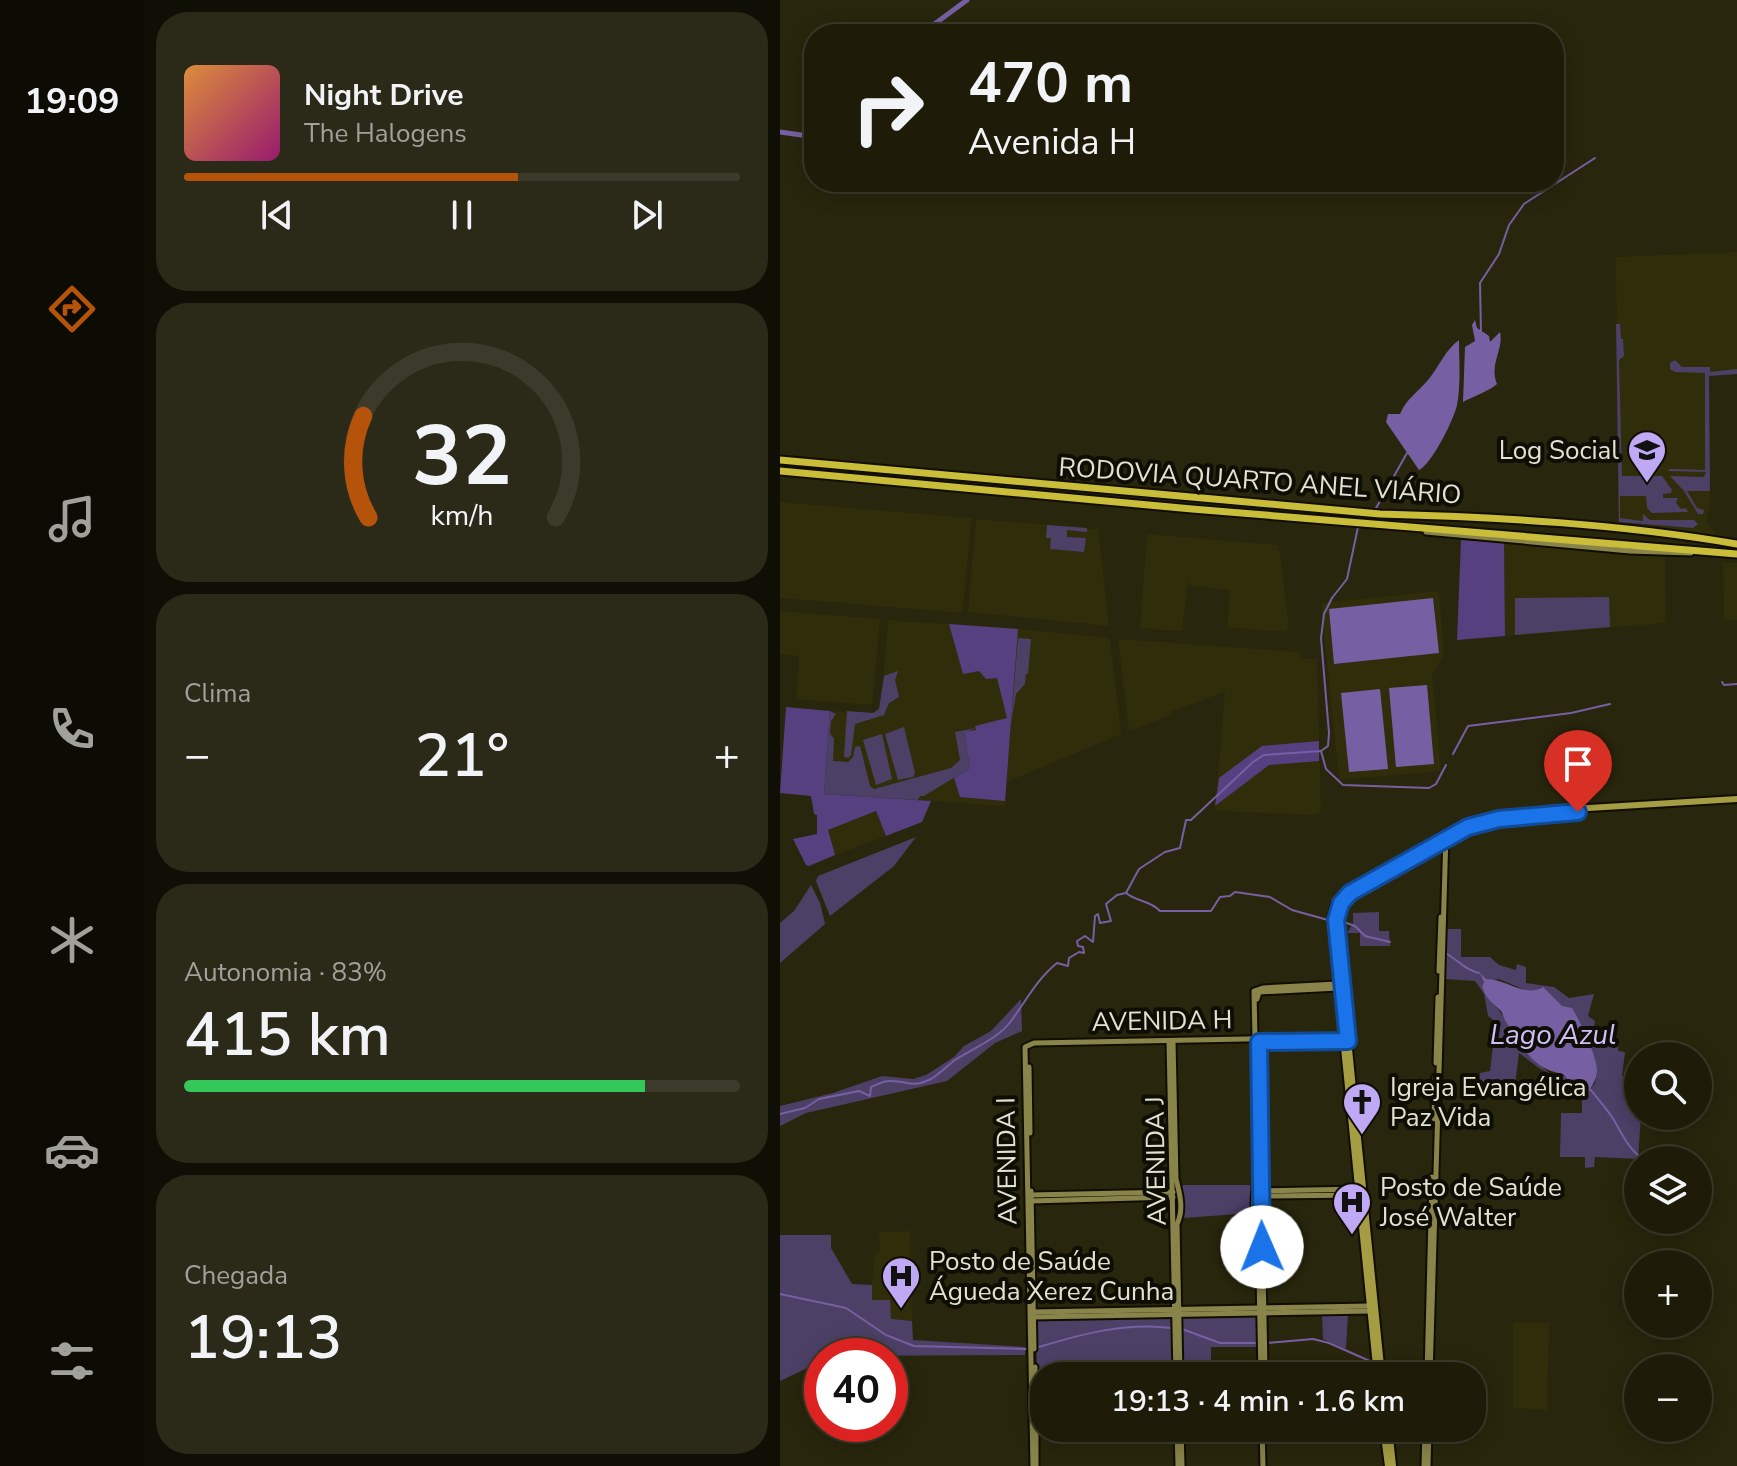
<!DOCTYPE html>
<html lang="pt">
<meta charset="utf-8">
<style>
:root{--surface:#1e1c09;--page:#2b2917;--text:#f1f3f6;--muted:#a1a19c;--line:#3c3a2a;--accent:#b45309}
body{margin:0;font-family:"Nunito Sans",sans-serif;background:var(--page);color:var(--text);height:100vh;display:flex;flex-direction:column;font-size:30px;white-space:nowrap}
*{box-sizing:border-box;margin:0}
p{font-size:26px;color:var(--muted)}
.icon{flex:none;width:44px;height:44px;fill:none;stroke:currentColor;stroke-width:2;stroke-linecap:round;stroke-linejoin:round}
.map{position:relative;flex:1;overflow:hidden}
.sheet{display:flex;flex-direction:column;gap:12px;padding:12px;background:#100f05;width:636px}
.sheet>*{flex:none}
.banner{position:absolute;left:24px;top:24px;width:760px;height:168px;border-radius:32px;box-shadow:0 4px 20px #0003,0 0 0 2px var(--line);background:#1e1c09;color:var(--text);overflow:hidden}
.fabs{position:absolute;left:844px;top:1042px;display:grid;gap:16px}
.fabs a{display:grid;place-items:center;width:88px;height:88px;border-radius:50%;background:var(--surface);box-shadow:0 4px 20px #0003,0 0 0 2px var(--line);font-size:40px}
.speed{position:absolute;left:24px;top:1338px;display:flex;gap:16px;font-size:40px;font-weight:700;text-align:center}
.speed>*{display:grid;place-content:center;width:104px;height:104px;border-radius:50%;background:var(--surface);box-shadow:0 4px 20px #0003,0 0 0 2px var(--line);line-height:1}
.speed .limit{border:12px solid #d22;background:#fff;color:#111}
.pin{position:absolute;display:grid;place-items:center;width:68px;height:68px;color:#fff;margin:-82px -34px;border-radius:50% 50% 50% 0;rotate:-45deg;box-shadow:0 0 8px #0007}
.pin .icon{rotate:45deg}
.me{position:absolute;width:88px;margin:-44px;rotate:359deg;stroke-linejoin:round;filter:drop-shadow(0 0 6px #0008)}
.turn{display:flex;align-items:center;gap:28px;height:168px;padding:0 32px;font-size:36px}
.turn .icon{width:104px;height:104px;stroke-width:2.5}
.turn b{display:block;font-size:56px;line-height:68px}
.big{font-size:60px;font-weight:600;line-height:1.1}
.sheet .card{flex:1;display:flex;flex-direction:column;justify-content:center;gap:12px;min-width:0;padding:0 28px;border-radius:32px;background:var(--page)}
.sheet .dial{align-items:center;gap:0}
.dial svg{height:208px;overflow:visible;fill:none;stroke:var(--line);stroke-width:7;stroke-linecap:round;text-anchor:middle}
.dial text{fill:var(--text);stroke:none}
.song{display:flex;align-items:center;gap:24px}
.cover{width:96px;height:96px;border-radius:12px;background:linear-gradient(135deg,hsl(30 70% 55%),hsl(320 70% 35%))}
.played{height:8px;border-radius:4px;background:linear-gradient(90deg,var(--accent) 60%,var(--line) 60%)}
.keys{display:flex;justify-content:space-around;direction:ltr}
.heat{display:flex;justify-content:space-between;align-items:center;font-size:44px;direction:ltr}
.charge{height:12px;border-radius:6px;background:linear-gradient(90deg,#34c759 83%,var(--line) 0)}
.trip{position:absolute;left:250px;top:1362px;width:456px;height:80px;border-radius:32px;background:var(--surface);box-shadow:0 4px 20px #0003,0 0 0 2px var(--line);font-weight:600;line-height:80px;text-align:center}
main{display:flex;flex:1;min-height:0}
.menu{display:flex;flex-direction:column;width:144px;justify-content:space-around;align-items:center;background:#0c0b04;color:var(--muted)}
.menu .icon{width:56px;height:56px}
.menu .selected{color:var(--accent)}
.menu b{font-size:36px;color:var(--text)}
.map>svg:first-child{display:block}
</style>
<main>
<nav class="menu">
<b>19:09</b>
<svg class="icon selected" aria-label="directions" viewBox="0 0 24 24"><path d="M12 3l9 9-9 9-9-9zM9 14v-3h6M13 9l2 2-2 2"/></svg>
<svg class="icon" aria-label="music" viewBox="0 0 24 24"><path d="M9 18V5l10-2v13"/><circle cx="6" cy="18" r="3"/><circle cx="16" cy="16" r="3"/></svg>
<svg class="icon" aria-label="phone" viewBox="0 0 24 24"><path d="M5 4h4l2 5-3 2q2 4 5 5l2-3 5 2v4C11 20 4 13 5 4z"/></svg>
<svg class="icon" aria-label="climate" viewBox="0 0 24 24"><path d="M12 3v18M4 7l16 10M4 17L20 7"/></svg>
<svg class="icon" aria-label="car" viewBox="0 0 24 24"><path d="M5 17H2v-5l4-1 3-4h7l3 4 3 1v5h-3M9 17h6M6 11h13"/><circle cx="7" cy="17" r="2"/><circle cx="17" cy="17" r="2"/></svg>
<svg class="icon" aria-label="filters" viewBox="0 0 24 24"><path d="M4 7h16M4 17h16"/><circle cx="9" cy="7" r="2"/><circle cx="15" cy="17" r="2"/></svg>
</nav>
<section class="sheet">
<div class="card">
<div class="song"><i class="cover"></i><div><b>Night Drive</b><p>The Halogens</p></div></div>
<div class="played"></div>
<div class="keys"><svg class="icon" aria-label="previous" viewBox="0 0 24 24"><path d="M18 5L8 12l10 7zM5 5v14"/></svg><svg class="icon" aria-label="pause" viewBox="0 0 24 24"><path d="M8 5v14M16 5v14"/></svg><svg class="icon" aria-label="next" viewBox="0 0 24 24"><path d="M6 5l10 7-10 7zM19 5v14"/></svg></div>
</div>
<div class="card dial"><svg viewBox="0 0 100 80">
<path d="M14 69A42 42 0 1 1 86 69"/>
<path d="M14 69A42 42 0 0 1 12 30" stroke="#b45309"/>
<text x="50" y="56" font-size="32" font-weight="700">32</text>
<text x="50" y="72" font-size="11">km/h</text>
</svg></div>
<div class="card"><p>Clima</p>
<div class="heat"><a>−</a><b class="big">21°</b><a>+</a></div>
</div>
<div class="card"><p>Autonomia · 83%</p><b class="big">415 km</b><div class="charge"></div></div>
<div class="card"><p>Chegada</p><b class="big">19:13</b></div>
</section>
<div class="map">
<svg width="957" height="1466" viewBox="0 0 957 1466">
<rect width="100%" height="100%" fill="#28260c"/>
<!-- built -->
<g fill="#302d0b">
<path d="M957,252V374L929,376L930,511L927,512V522L935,534L950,537L949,540L766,518L838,522L836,257Z"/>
<path d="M0,502L192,518L182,613L0,598Z"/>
<path d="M196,519L318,529L329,626L188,612Z"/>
<path d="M367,534L497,545L500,552L509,628L505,632L447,627L450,590L411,586L408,581L402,631L360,628Z"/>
<path d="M724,543L885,557L886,623L725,636Z"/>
<path d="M943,563H957V620L944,621Z"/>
<path d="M659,591L664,654L652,675L661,771L559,780L541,603Z"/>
<path d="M0,611L100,619L92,705L16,699L19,656L0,654Z"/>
<path d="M108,620L238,629L330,638L341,734L227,782L225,806L44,794L50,711L93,713L101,707Z"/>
<path d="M338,639L520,652V659H537L541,811L536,815L435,811L445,692L392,711L391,715L349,731Z"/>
<path d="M96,811L106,836L55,855L47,830Z"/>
<path d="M130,1231L132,1321L111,1320L91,1300L94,1256L100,1249L99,1232Z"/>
<path d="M733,1322L769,1323L767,1410L733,1408Z"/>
</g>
<!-- green -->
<g fill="#4c4066" fill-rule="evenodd">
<path d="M836,324H840L841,339H843L844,356L839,360L842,476H882L892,490L891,493L883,494V498H898L896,503L901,509L906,508L908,512L872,513L867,508L866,496H840V518L863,521V514L870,520H914L918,524L913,528L839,522Z"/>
<path d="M895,360L902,367H930V372L957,369V374L929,376L930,491H907L917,508L924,510L923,514H918L904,491L890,476L924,477L926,472L888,471L890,469L925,470V373L895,372L890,369V363Z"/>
<path d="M267,525L307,528V532L287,530V537L306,538L304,552L270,549L271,538H266Z"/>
<path d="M829,597L830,627L735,635V598Z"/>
<path d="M238,638L251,639L248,674H246L245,684L236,694L231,725Z"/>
<path d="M118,671L115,680L119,697L109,703L104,715L75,724L71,755L68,758L64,757L67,711L93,713L99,709L104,676Z"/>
<path d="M50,711L56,714L51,721L50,733L54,739L53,761L68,762L73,757L75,747L80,746L90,786L94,789L171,768L180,760L175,732L196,728L184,733L190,768L144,796H140L138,800L44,794Z"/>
<path d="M124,727L135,773L133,777L118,780L105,734Z"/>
<path d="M102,734L112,779L96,785L83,740Z"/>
<path d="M136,837L114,866L50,916L36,881L38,876Z"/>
<path d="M31,885L40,903L45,924L0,963V923L14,911Z"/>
<path d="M599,912V931H609L610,946H580V933H567L573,924V913Z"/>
<path d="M667,929H681V957H710L719,965L736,970L737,964L746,967V983L774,987L789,998L814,994L808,1016L815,1021L812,1039L839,1043L838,1051L845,1052L842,1076L858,1078V1116H861L858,1159L815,1157L814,1167L805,1168V1157H780L781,1113H802V1087L781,1086L780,1079L759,1068L739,1053L734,1093L699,1092L700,1073L710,1071L716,1022L708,1016L704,994L695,981L664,979ZM719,979L747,991L756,992L761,987L803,1030L817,1071L815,1083L808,1093L807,1088L798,1079C787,1080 780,1072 769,1073L739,1044L732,1028L702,988L704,982Z"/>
<path d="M241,999L242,1031L215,1043L167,1081L26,1113L0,1126V1106L53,1093L102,1076L133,1079L146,1075L174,1057L184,1046L211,1031Z"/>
<path d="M403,1185H470L473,1214L471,1216H460L458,1214L404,1218L401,1188Z"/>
<path d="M0,1235H51V1248L72,1284L92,1285V1300H110L111,1319L132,1321L133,1340L245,1347V1355L42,1356V1361L0,1381Z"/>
<path d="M542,1314H568L566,1349L543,1339Z"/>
<path d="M400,1315H478L479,1347H431V1373H403Z"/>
<path d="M394,1316L395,1374L257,1376L256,1318Z"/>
</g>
<!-- forest -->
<g fill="#564080">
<path d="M681,540L724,543L725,636L677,640Z"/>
<path d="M169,624L238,629L225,801L180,797L174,778L190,768L184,732L196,730L195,726L227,718L217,678L206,679L199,671L183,674Z"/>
<path d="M6,707L50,711L44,794L151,801L142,822L106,836L96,811L48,830L55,855L29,866L26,865L13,839L37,834V815L34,814L31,796L0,793Z"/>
<path d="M539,741V761L489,765L435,806L439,778L482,746Z"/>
</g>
<!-- water -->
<g fill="#7660a3">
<path d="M695,320L697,328L709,336L710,342L720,332C724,350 709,363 717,384C711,390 692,397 683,402L685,347L695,341L692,325Z"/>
<path d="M679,340C679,361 681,384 677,405C674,419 652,464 639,470L606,422L608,414H620C626,399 638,392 648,380C659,367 665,350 679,340Z"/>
<path d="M653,598L659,653L554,664L549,609Z"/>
<path d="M647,685L654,764L616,767L609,688Z"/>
<path d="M600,689L608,769L569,772L561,693Z"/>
<path d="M700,973L706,979C727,979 745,998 763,987L782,1006L792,1008C800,1021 818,1058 817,1072C816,1082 810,1087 808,1096L807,1088L798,1079L788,1080L783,1074C751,1069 743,1046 726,1022C724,1019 723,1014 721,1011C712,1002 708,1001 702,987L704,982Z"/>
</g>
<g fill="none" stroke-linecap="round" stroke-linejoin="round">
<!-- stream -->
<g stroke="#7660a3" stroke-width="2">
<path d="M701,334L700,283L719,254L729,225L744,204L815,158"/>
<path d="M595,510L627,453"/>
<path d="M942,682L944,685L957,684"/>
<path d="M541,751L548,746L549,733L541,638L544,614L552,598L567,579L578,527"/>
<path d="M673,754L688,726L791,713L830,704"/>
<path d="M346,893C357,902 370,900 380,911H431L440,897L450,896L455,892L490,897L512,910L548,920"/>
<path d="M561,921L575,926L585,936L610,942"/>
<path d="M667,954C679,961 685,970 699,973"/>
<path d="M810,1089C818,1099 827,1109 834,1120C842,1134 850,1152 865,1160"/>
<path d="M0,1114L25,1108L39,1099L79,1091L90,1096L91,1087C96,1085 103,1081 109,1081C127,1080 131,1089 151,1079C160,1074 167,1066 175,1060C193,1048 218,1039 231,1021C246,1001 257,979 277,963L288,966L289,958L299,952L304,953L303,947L298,946L297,941L305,936L313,942L315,916L318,914L320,923L331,921L326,904L337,895L346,893L359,869L385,852L400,848L406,820H411L473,762L484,755L541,751L546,769L563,785L649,788L656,784L666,765"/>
<path d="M0,1294L66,1308L106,1335L134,1346L246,1349"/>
<path d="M402,1329L440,1343H477"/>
<path d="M487,1343L533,1339L549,1343L592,1362"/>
<path d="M259,1347C302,1334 346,1322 391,1328"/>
</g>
<!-- river -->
<g stroke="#7660a3" stroke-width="5">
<path d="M141,34L187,0"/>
<path d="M0,132L21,135L34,133"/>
</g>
<defs>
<g id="secondary">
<path d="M646,532L850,551L911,553"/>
<path d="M659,971L661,917"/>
<path d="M477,999L479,992L558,988"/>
<path d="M389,1041L396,1376"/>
<path d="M393,1041L396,1179C400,1194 404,1210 397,1224L400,1376"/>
<path d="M479,1057L480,1131"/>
<path d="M656,1063L658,997"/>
<path d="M249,1067L250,1133"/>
<path d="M654,1119L655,1077"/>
<path d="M481,1177L485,1367"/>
<path d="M251,1191L254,1349"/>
<path d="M481,1191L580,1189"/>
<path d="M250,1195L393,1192"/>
<path d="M481,1196L580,1195"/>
<path d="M250,1201L393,1197"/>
<path d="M252,1312L590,1306"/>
<path d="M253,1317L591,1311"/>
<path d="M255,1367V1401"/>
<path d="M406,1376L597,1372"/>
<path d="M481,1376L478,1223C472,1209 473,1194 478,1179L474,991L483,988L557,984"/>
<path d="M647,1376L652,1177"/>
<path d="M650,1376L666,834"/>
<path d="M256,1427V1466"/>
<path d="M397,1428L398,1466"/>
<path d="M401,1428L402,1466"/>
<path d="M482,1428L483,1466"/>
<path d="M253,1466L245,1047L254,1043L567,1037"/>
<path d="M644,1466L645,1428"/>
<path d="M648,1466L649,1428"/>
</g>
<g id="primary">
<path d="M586,884C570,893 558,901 556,920L602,1376"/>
<path d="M597,1376L551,918L555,904L566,890L672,830L707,818L759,811L957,799"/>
<path d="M603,1428L608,1466"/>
<path d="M609,1428L613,1466"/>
</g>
<g id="highway">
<path d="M0,460L600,514C719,517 840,524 957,544"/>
<path d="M0,471L412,509L957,554"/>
</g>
</defs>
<!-- secondary casing -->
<use href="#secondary" stroke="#110e00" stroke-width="9"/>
<!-- primary casing -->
<use href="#primary" stroke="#110e00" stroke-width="10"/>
<!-- highway casing -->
<use href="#highway" stroke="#110e00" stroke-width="11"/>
<!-- secondary -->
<use href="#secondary" stroke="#89844a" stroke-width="5"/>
<!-- primary -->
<use href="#primary" stroke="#a59d43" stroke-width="6"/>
<!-- highway -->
<use href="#highway" stroke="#c9bd3a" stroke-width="7"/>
</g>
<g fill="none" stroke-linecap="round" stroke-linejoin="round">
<defs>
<path id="route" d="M482,1247L479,1042L568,1041L556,920L561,903L570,893L688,827L719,819L798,812"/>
</defs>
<!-- route casing -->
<use href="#route" stroke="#114b97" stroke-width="20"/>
<!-- route -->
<use href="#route" stroke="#1a73e8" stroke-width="14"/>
</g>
<!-- icons -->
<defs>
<symbol id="university-pin" viewBox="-11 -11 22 30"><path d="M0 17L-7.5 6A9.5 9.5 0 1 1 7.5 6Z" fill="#bfa8f4" stroke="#0f0e05"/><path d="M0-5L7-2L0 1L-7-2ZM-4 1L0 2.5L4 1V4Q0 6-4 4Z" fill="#111"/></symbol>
<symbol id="church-pin" viewBox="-11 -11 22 30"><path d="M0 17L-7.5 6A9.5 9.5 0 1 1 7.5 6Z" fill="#bfa8f4" stroke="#0f0e05"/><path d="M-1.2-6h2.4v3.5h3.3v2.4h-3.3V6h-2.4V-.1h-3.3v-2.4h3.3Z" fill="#111"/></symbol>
<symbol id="hospital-pin" viewBox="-11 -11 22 30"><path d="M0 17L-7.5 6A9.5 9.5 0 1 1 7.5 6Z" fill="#bfa8f4" stroke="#0f0e05"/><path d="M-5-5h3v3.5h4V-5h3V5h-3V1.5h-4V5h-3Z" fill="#111"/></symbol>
</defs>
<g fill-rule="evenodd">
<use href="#university-pin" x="845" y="428" width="44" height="60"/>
<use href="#church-pin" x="560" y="1080" width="44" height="60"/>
<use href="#hospital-pin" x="550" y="1180" width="44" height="60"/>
<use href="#hospital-pin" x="99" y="1254" width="44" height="60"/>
</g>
<g text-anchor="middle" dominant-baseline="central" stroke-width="8" stroke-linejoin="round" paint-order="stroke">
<!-- poi labels -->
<g font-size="26" fill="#e2e1d2" stroke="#0f0e05" text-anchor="start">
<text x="839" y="450" text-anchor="end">Log Social</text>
<text x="610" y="1087">Igreja Evangélica<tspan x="610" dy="30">Paz Vida</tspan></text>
<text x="600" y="1187">Posto de Saúde<tspan x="600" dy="30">José Walter</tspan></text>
<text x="149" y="1261">Posto de Saúde<tspan x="149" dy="30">Águeda Xerez Cunha</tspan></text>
</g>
<!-- street labels -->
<g font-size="26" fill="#e2e1d2" stroke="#0f0e05">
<text transform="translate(480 481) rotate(4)">RODOVIA QUARTO ANEL VIÁRIO</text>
<text transform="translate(382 1021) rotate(-1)">AVENIDA H</text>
<text transform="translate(227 1161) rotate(-91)">AVENIDA I</text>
<text transform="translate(376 1161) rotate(-91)">AVENIDA J</text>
</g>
<!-- water labels -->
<g font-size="28" font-style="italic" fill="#cfbff8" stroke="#0f0e05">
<text x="773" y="1035">Lago Azul</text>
</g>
</g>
</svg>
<div class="fabs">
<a><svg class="icon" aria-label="search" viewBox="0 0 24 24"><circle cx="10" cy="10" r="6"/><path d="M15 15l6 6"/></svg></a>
<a><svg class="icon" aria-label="layers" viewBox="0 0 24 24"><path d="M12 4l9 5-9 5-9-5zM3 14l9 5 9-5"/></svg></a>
<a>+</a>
<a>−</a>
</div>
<div class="speed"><div class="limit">40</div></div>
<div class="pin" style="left:798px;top:812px;background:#d93025"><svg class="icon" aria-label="arrive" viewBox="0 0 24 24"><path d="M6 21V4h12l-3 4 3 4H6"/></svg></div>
<svg class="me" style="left:482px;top:1247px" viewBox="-20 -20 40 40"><circle r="19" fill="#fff"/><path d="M0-13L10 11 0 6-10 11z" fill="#1a73e8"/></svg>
<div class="trip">19:13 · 4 min · 1.6 km</div>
<div class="banner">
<div class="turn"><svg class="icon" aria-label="right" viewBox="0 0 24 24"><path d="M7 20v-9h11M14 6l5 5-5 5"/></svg><div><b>470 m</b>Avenida H</div></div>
</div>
</div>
</main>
